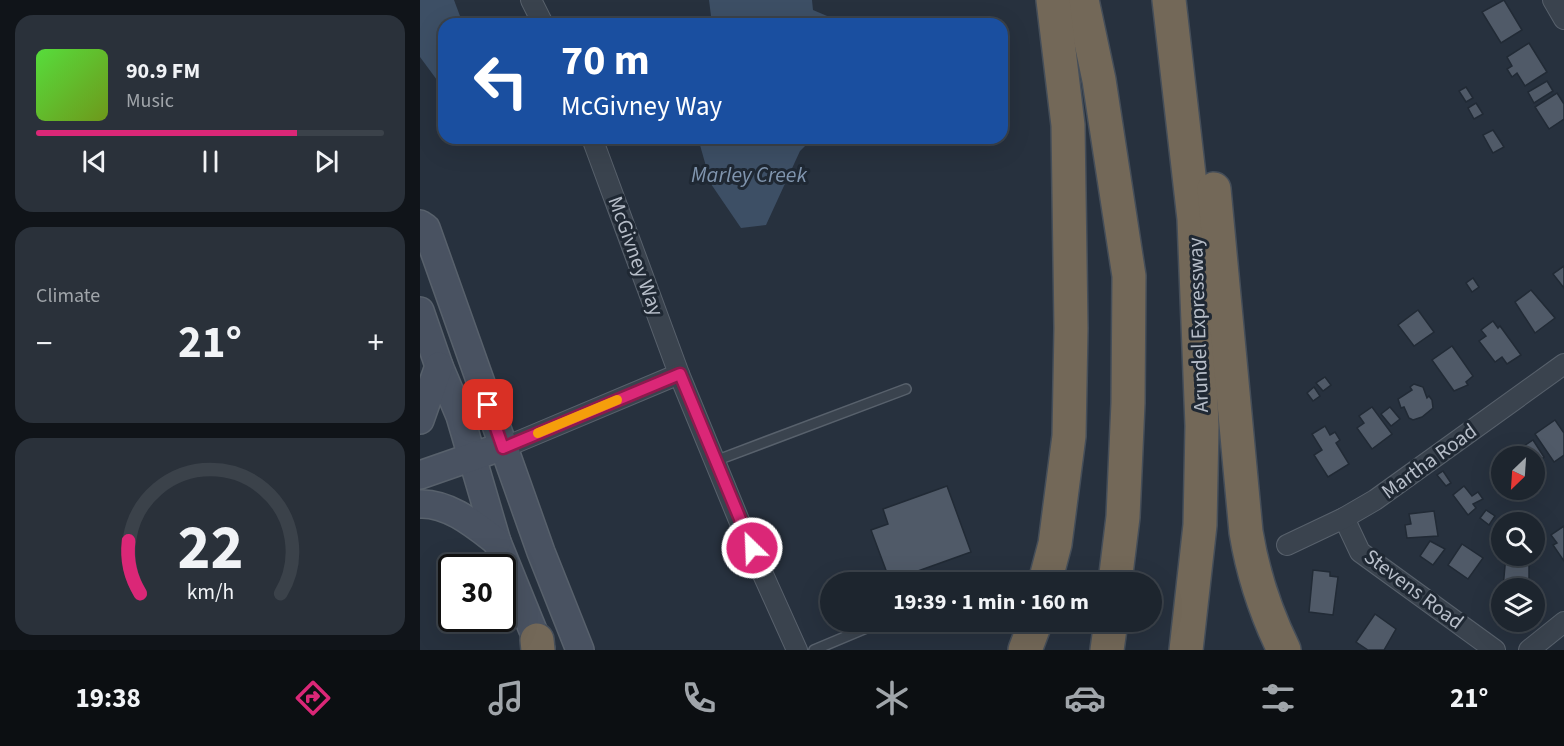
<!DOCTYPE html>
<meta charset="utf-8">
<style>
:root{--surface:#1d252e;--page:#2a313a;--text:#f1f3f6;--muted:#a0a5aa;--line:#3b424a;--accent:#db2777}
body{margin:0;font-family:"Source Sans 3",sans-serif;background:var(--page);color:var(--text);height:100vh;display:flex;flex-direction:column;font-size:22px;white-space:nowrap}
*{box-sizing:border-box;margin:0}
p{font-size:20px;color:var(--muted)}
.icon{flex:none;width:33px;height:33px;fill:none;stroke:currentColor;stroke-width:2;stroke-linecap:round;stroke-linejoin:round}
.map{position:relative;flex:1;overflow:hidden}
.drawer{display:flex;flex-direction:column;gap:15px;padding:15px;background:#101419;width:420px}
.drawer>*{flex:none}
.top-card{position:absolute;left:18px;top:18px;width:570px;height:126px;border-radius:18px;box-shadow:0 6px 24px #0002,0 0 0 2px var(--line);background:#1a4fa0;color:#fff;overflow:hidden}
.needle{width:39px;rotate:205deg}
.controls{position:absolute;left:1071px;top:446px;display:grid;gap:12px}
.controls a{display:grid;place-items:center;width:54px;height:54px;border-radius:50%;background:var(--surface);box-shadow:0 6px 24px #0002,0 0 0 2px var(--line);font-size:30px}
.speed{position:absolute;left:18px;top:554px;display:flex;gap:12px;font-size:30px;font-weight:700;text-align:center}
.speed>*{display:grid;place-content:center;width:78px;height:78px;border-radius:50%;background:var(--surface);box-shadow:0 6px 24px #0002,0 0 0 2px var(--line);line-height:1}
.speed .limit{border:3px solid #111;border-radius:9px;background:#fff;color:#111}
.pin{position:absolute;display:grid;place-items:center;width:51px;height:51px;color:#fff;margin:-26px;border-radius:12px;box-shadow:0 3px 9px #0006}
.me{position:absolute;width:66px;margin:-33px;rotate:336deg;stroke-linejoin:round;filter:drop-shadow(0 0 4px #0008)}
.turn{display:flex;align-items:center;gap:21px;height:126px;padding:0 24px;font-size:27px}
.turn .icon{width:78px;height:78px;stroke-width:2.5}
.turn b{display:block;font-size:42px;line-height:51px}
.big{font-size:45px;font-weight:700;line-height:1.1}
.drawer .tile{flex:1;display:flex;flex-direction:column;justify-content:center;gap:9px;min-width:0;padding:0 21px;border-radius:18px;background:var(--page)}
.drawer .dial{align-items:center;gap:0}
.dial svg{height:156px;overflow:visible;fill:none;stroke:var(--line);stroke-width:7;stroke-linecap:round;text-anchor:middle}
.dial text{fill:var(--text);stroke:none}
.song{display:flex;align-items:center;gap:18px}
.cover{width:72px;height:72px;border-radius:9px;background:linear-gradient(135deg,hsl(110 70% 55%),hsl(80 70% 35%))}
.played{height:6px;border-radius:3px;background:linear-gradient(90deg,var(--accent) 75%,var(--line) 75%)}
.keys{display:flex;justify-content:space-around;direction:ltr}
.heat{display:flex;justify-content:space-between;align-items:center;font-size:33px;direction:ltr}
.trip{position:absolute;left:400px;top:572px;width:342px;height:60px;border-radius:30px;background:var(--surface);box-shadow:0 6px 24px #0002,0 0 0 2px var(--line);font-weight:700;line-height:60px;text-align:center}
.dock{display:flex;height:96px;justify-content:space-around;align-items:center;background:#0c0f12;color:var(--muted)}
.dock .icon{width:42px;height:42px}
.dock .active{color:var(--accent)}
.dock b{font-size:27px;color:var(--text)}
main{display:flex;flex:1;min-height:0}
.map>svg:first-child{display:block}
</style>
<main>
<section class="drawer">
<div class="tile">
<div class="song"><i class="cover"></i><div><b>90.9 FM</b><p>Music</p></div></div>
<div class="played"></div>
<div class="keys"><svg class="icon" aria-label="previous" viewBox="0 0 24 24"><path d="M18 5L8 12l10 7zM5 5v14"/></svg><svg class="icon" aria-label="pause" viewBox="0 0 24 24"><path d="M8 5v14M16 5v14"/></svg><svg class="icon" aria-label="next" viewBox="0 0 24 24"><path d="M6 5l10 7-10 7zM19 5v14"/></svg></div>
</div>
<div class="tile"><p>Climate</p>
<div class="heat"><a>−</a><b class="big">21°</b><a>+</a></div>
</div>
<div class="tile dial"><svg viewBox="0 0 100 80">
<path d="M14 69A42 42 0 1 1 86 69"/>
<path d="M14 69A42 42 0 0 1 8 42" stroke="#db2777"/>
<text x="50" y="56" font-size="32" font-weight="700">22</text>
<text x="50" y="72" font-size="11">km/h</text>
</svg></div>
</section>
<div class="map">
<svg width="1144" height="650" viewBox="0 0 1144 650">
<rect width="100%" height="100%" fill="#27313e"/>
<!-- water -->
<g fill="#3d4f65">
<path d="M0,0H34L43,24H24V79L17,80L0,57Z"/>
<path d="M289,0H392L393,10L426,24H292Z"/>
<path d="M278,138H393L380,151L346,225L321,228L291,184Z"/>
</g>
<!-- building -->
<g fill="#505a68" stroke="#212a35" stroke-width="1.5">
<path d="M1084,0L1102,30L1081,43L1062,12Z"/>
<path d="M1109,43L1127,72L1105,86L1097,73L1092,77L1087,69L1092,66L1087,57Z"/>
<path d="M1127,81L1133,91L1114,103L1108,92Z"/>
<path d="M1046,87L1053,98L1046,102L1039,91Z"/>
<path d="M1137,93L1144,104V119L1129,129L1115,107Z"/>
<path d="M1056,103L1063,114L1054,119L1048,108Z"/>
<path d="M1073,130L1084,147L1073,153L1063,135Z"/>
<path d="M1144,266V288L1133,274Z"/>
<path d="M1053,278L1059,287L1052,292L1046,283Z"/>
<path d="M1111,290L1135,318L1115,333L1095,302Z"/>
<path d="M998,310L1014,332L994,346L978,325Z"/>
<path d="M1073,321L1078,328L1080,326L1101,355L1087,364L1082,357L1075,362L1059,341L1066,336L1061,330Z"/>
<path d="M1032,346L1053,376L1046,382L1048,385L1034,391L1012,360Z"/>
<path d="M905,377L911,385L903,391L896,383Z"/>
<path d="M994,384L1003,387L1007,398L1009,396L1012,400L1013,408L1002,417L993,420L989,418L984,407L981,408L978,399L992,390L990,387Z"/>
<path d="M894,387L900,396L893,401L887,393Z"/>
<path d="M952,407L972,434L952,449L937,428L944,423L939,416Z"/>
<path d="M970,407L980,419L971,426L961,414Z"/>
<path d="M1135,420L1144,433V455L1134,462L1115,434Z"/>
<path d="M905,426L910,435L915,432L920,440L916,443L929,464L908,477L894,455L902,450L892,434Z"/>
<path d="M1113,440L1124,457L1116,463L1114,456H1111L1104,446Z"/>
<path d="M1023,471L1031,483L1026,486L1017,475Z"/>
<path d="M527,486L551,552L470,581L451,530L468,524L463,509Z"/>
<path d="M1044,486L1052,496L1058,492L1063,499L1053,504L1056,508L1048,515L1033,495Z"/>
<path d="M1066,510L1075,516L1069,525L1060,518Z"/>
<path d="M1014,511L1018,536L987,538L985,525L991,524L989,514Z"/>
<path d="M1144,526V561L1133,545L1137,543L1131,535Z"/>
<path d="M1010,541L1025,549L1013,565L1000,556Z"/>
<path d="M1042,544L1063,558L1048,579L1028,565Z"/>
<path d="M1086,555H1101L1105,565H1109V588H1083Z"/>
<path d="M893,570L910,572V576L918,577L913,615L889,612Z"/>
<path d="M955,614L976,629L964,650H948L936,642Z"/>
</g>
<g fill="none" stroke-linecap="round" stroke-linejoin="round">
<defs>
<g id="service">
<path d="M295,461L486,389"/>
<path d="M394,650L463,621"/>
</g>
<g id="minor">
<path d="M111,0L123,24"/>
<path d="M1133,0L1144,19"/>
<path d="M172,138L259,374L323,530L377,650"/>
<path d="M83,448L259,374"/>
<path d="M924,518L940,552L1075,650"/>
<path d="M867,545L924,518L955,500L1144,364"/>
<path d="M1109,650L1144,622"/>
</g>
<g id="secondary">
<path d="M0,224L6,228L121,552L160,650"/>
<path d="M0,311L19,366L40,416L77,542L121,650"/>
<path d="M0,420L19,366"/>
<path d="M0,475L69,451"/>
<path d="M0,504C29,503 55,525 77,542"/>
</g>
<g id="motorway">
<path d="M662,0L679,80L709,276L708,403L703,517L695,582"/>
<path d="M749,0L774,219L782,426L780,525L766,650"/>
<path d="M794,189L826,532C833,575 845,611 864,650"/>
<path d="M625,582L635,544L649,436L651,328L648,125L633,0"/>
<path d="M117,640L118,650"/>
<path d="M605,650L616,621"/>
<path d="M687,650L691,621"/>
</g>
</defs>
<!-- service casing -->
<use href="#service" stroke="#58616c" stroke-width="12"/>
<!-- minor casing -->
<use href="#minor" stroke="#58616c" stroke-width="22"/>
<!-- secondary casing -->
<use href="#secondary" stroke="#58616c" stroke-width="30"/>
<!-- motorway casing -->
<use href="#motorway" stroke="#454e59" stroke-width="36"/>
<!-- service -->
<use href="#service" stroke="#3a434e" stroke-width="9"/>
<!-- minor -->
<use href="#minor" stroke="#3a434e" stroke-width="20"/>
<!-- secondary -->
<use href="#secondary" stroke="#495261" stroke-width="27"/>
<!-- motorway -->
<use href="#motorway" stroke="#736858" stroke-width="33"/>
</g>
<g fill="none" stroke-linecap="round" stroke-linejoin="round">
<defs>
<path id="route" d="M68,405L83,448L260,374L332,548"/>
</defs>
<!-- route casing -->
<use href="#route" stroke="#8e194d" stroke-width="15"/>
<!-- route -->
<use href="#route" stroke="#db2777" stroke-width="10"/>
<!-- slow -->
<path stroke="#f59e0b" stroke-width="10" d="M118,433L197,400"/>
</g>
<g text-anchor="middle" dominant-baseline="central" stroke-width="6" stroke-linejoin="round" paint-order="stroke">
<!-- street labels -->
<g font-size="21" fill="#b7bec9" stroke="#1f2833">
<text transform="translate(216 256) rotate(70)">McGivney Way</text>
<text transform="translate(778 325) rotate(-92)">Arundel Expressway</text>
<text transform="translate(1009 461) rotate(-36)">Martha Road</text>
<text transform="translate(994 589) rotate(37)">Stevens Road</text>
</g>
<!-- water labels -->
<g font-size="22" font-style="italic" fill="#8095ae" stroke="#1f2833">
<text x="329" y="175">Marley Creek</text>
</g>
</g>
</svg>
<div class="controls">
<a><svg class="needle" viewBox="-14 -14 28 28"><path d="M0-13l5 13h-10z" fill="#e53935"/><path d="M0 13l5-13h-10z" fill="#a0a5aa"/></svg></a>
<a><svg class="icon" aria-label="search" viewBox="0 0 24 24"><circle cx="10" cy="10" r="6"/><path d="M15 15l6 6"/></svg></a>
<a><svg class="icon" aria-label="layers" viewBox="0 0 24 24"><path d="M12 4l9 5-9 5-9-5zM3 14l9 5 9-5"/></svg></a>
</div>
<div class="speed"><div class="limit">30</div></div>
<div class="pin" style="left:68px;top:405px;background:#d93025"><svg class="icon" aria-label="arrive" viewBox="0 0 24 24"><path d="M6 21V4h12l-3 4 3 4H6"/></svg></div>
<svg class="me" style="left:332px;top:548px" viewBox="-20 -20 40 40"><circle r="17" fill="#db2777" stroke="#fff" stroke-width="3"/><path d="M0-11L8 9 0 5-8 9z" fill="#fff"/></svg>
<div class="trip">19:39 · 1 min · 160 m</div>
<div class="top-card">
<div class="turn"><svg class="icon" aria-label="left" viewBox="0 0 24 24"><path d="M17 20v-9H6M10 6l-5 5 5 5"/></svg><div><b>70 m</b>McGivney Way</div></div>
</div>
</div>
</main>
<nav class="dock">
<b>19:38</b>
<svg class="icon active" aria-label="directions" viewBox="0 0 24 24"><path d="M12 3l9 9-9 9-9-9zM9 14v-3h6M13 9l2 2-2 2"/></svg>
<svg class="icon" aria-label="music" viewBox="0 0 24 24"><path d="M9 18V5l10-2v13"/><circle cx="6" cy="18" r="3"/><circle cx="16" cy="16" r="3"/></svg>
<svg class="icon" aria-label="phone" viewBox="0 0 24 24"><path d="M5 4h4l2 5-3 2q2 4 5 5l2-3 5 2v4C11 20 4 13 5 4z"/></svg>
<svg class="icon" aria-label="climate" viewBox="0 0 24 24"><path d="M12 3v18M4 7l16 10M4 17L20 7"/></svg>
<svg class="icon" aria-label="car" viewBox="0 0 24 24"><path d="M5 17H2v-5l4-1 3-4h7l3 4 3 1v5h-3M9 17h6M6 11h13"/><circle cx="7" cy="17" r="2"/><circle cx="17" cy="17" r="2"/></svg>
<svg class="icon" aria-label="filters" viewBox="0 0 24 24"><path d="M4 7h16M4 17h16"/><circle cx="9" cy="7" r="2"/><circle cx="15" cy="17" r="2"/></svg>
<b>21°</b>
</nav>
